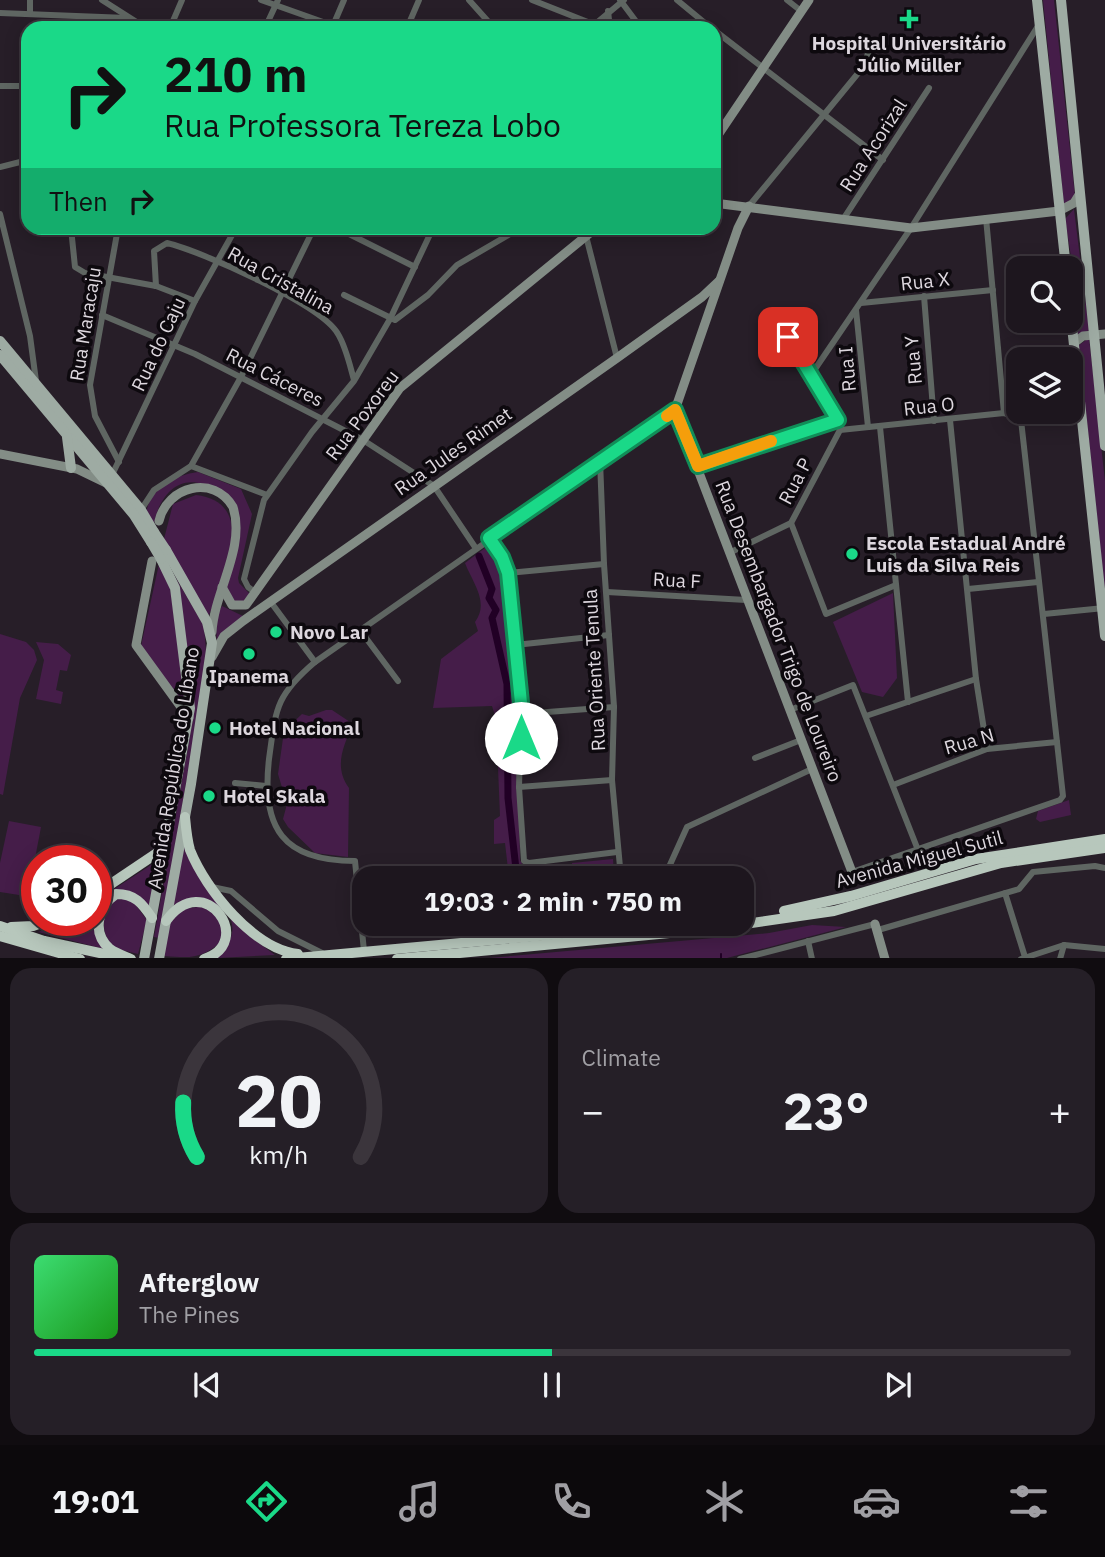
<!DOCTYPE html>
<meta charset="utf-8">
<style>
:root{--surface:#1d161e;--page:#251f27;--text:#f1f3f6;--muted:#a09fa4;--line:#3b353c;--accent:#1ad988}
body{margin:0;font-family:"IBM Plex Sans",sans-serif;background:var(--page);color:var(--text);height:100vh;display:flex;flex-direction:column;font-size:26px;white-space:nowrap}
*{box-sizing:border-box;margin:0}
p{font-size:23px;color:var(--muted)}
.icon{flex:none;width:38px;height:38px;fill:none;stroke:currentColor;stroke-width:2;stroke-linecap:round;stroke-linejoin:round}
.map{position:relative;height:958px;overflow:hidden}
.drawer{display:flex;flex-direction:column;gap:10px;padding:10px;background:#100c10;flex:1}
.drawer>*{flex:none}
.top-card{position:absolute;left:21px;top:21px;width:700px;height:214px;border-radius:21px;box-shadow:0 4px 18px #0003,0 0 0 2px var(--line);background:#1ad988;color:#111;overflow:hidden}
.tools{position:absolute;left:1006px;top:256px;display:grid;gap:14px}
.tools a{display:grid;place-items:center;width:77px;height:77px;border-radius:14px;background:var(--surface);box-shadow:0 4px 18px #0003,0 0 0 2px var(--line);font-size:35px}
.speed{position:absolute;left:21px;top:845px;display:flex;gap:14px;font-size:35px;font-weight:700;text-align:center}
.speed>*{display:grid;place-content:center;width:91px;height:91px;border-radius:50%;background:var(--surface);box-shadow:0 4px 18px #0003,0 0 0 2px var(--line);line-height:1}
.speed .limit{border:10px solid #d22;background:#fff;color:#111}
.pin{position:absolute;display:grid;place-items:center;width:60px;height:60px;color:#fff;margin:-30px;border-radius:14px;box-shadow:0 4px 10px #0006}
.me{position:absolute;width:77px;margin:-38px;rotate:0deg;stroke-linejoin:round;filter:drop-shadow(0 0 5px #0008)}
.turn{display:flex;align-items:center;gap:24px;height:147px;padding:0 28px;font-size:32px}
.turn .icon{width:91px;height:91px;stroke-width:2.5}
.turn b{display:block;font-size:49px;line-height:60px}
.then{display:flex;align-items:center;height:66px;padding:0 28px;background:#0003;gap:14px;font-size:26px}
.big{font-size:52px;font-weight:700;line-height:1.1}
.drawer .tile{flex:1;display:flex;flex-direction:column;justify-content:center;gap:10px;min-width:0;padding:0 24px;border-radius:21px;background:var(--page)}
.drawer .dial{align-items:center;gap:0}
.dial svg{height:182px;overflow:visible;fill:none;stroke:var(--line);stroke-width:7;stroke-linecap:round;text-anchor:middle}
.dial text{fill:var(--text);stroke:none}
.song{display:flex;align-items:center;gap:21px}
.cover{width:84px;height:84px;border-radius:10px;background:linear-gradient(135deg,hsl(140 70% 55%),hsl(120 70% 35%))}
.played{height:7px;border-radius:4px;background:linear-gradient(90deg,var(--accent) 50%,var(--line) 50%)}
.keys{display:flex;justify-content:space-around;direction:ltr}
.heat{display:flex;justify-content:space-between;align-items:center;font-size:38px;direction:ltr}
.drawer .tiles{flex:1;display:grid;gap:10px;grid-template-columns:1fr 1fr}
.tile:last-child{grid-column:span 2}
.trip{position:absolute;left:352px;top:866px;width:402px;height:70px;border-radius:21px;background:var(--surface);box-shadow:0 4px 18px #0003,0 0 0 2px var(--line);font-weight:700;line-height:70px;text-align:center}
.dock{display:flex;height:112px;justify-content:space-around;align-items:center;background:#0c090c;color:var(--muted)}
.dock .icon{width:49px;height:49px}
.dock .current{color:var(--accent)}
.dock b{font-size:32px;color:var(--text)}
.map>svg:first-child{display:block}
</style>
<div class="map">
<svg width="1105" height="959" viewBox="0 0 1105 959">
<rect width="100%" height="100%" fill="#271e28"/>
<!-- green -->
<g fill="#451d49">
<path d="M1043,0H1054L1075,196L1064,206Z"/>
<path d="M1074,209L1089,330L1078,337L1077,294L1065,219Z"/>
<path d="M1089,338L1105,481V594L1079,345Z"/>
<path d="M198,472L241,489L252,514L238,578L239,583L250,594L247,602L232,601L225,592L238,513C228,505 215,488 203,484C174,475 158,501 154,524L146,513C150,489 174,475 198,472Z"/>
<path d="M196,495C259,502 225,579 208,617L164,539L173,504Z"/>
<path d="M485,548L497,558L506,581L517,702L520,860L530,878H509L505,843L494,844V820L500,816L496,719L492,706L433,708L441,659L478,631L475,622C490,602 472,582 465,563Z"/>
<path d="M159,564L170,587L186,708L141,646Z"/>
<path d="M174,575L204,626L207,663L159,938L154,937L193,719L179,591Z"/>
<path d="M893,593L897,678L883,697L862,692L833,622Z"/>
<path d="M222,606L243,616L217,641L215,619Z"/>
<path d="M0,634L26,642L34,650L37,660L20,698L3,795L0,794Z"/>
<path d="M36,642L58,644L71,655L67,671L60,670L56,690L63,692L61,704L36,699L44,660Z"/>
<path d="M326,710H332L353,724C344,745 333,766 349,788L348,857L315,853L288,827L283,819L287,804L278,774L284,731L302,714L309,716Z"/>
<path d="M1069,800L1071,815L1040,822L1036,819L1038,811Z"/>
<path d="M9,821L41,827L30,885L19,895L0,892V863Z"/>
<path d="M184,841L248,935L275,955L217,958C221,952 228,946 230,940C244,904 194,894 171,907Z"/>
<path d="M613,859L614,877L573,878L572,863Z"/>
<path d="M157,861L149,906L120,891L96,917V901Z"/>
<path d="M117,897L132,900L147,920L138,954L113,948C99,929 101,913 117,897Z"/>
<path d="M205,906L222,920V941C201,959 193,958 164,956L168,925L182,909Z"/>
<path d="M67,921H96L104,949L38,932Z"/>
<path d="M812,925L846,927L727,958L478,959L769,933Z"/>
</g>
<g fill="none" stroke-linecap="round" stroke-linejoin="round">
<!-- stream -->
<path stroke="#210025" stroke-width="2" d="M721,954V959"/>
<!-- canal -->
<g stroke="#210025" stroke-width="7">
<path d="M479,556L492,589L489,598L496,610L492,618L507,684L508,798L517,878"/>
<path d="M523,924L524,931"/>
</g>
<!-- street -->
<g stroke="#5f6662" stroke-width="6">
<path d="M30,0V14"/>
<path d="M102,0L146,28"/>
<path d="M261,0L340,28"/>
<path d="M469,0L494,28"/>
<path d="M532,0L603,28"/>
<path d="M620,0L641,28"/>
<path d="M677,0L711,28"/>
<path d="M787,0L801,11"/>
<path d="M608,11L610,28"/>
<path d="M0,13L127,18"/>
<path d="M594,25L624,0"/>
<path d="M170,28L182,0"/>
<path d="M265,28L278,0"/>
<path d="M332,28L344,0"/>
<path d="M407,28L419,0"/>
<path d="M714,30L883,160"/>
<path d="M0,86H28"/>
<path d="M0,167L28,160"/>
<path d="M749,206L864,66L870,47"/>
<path d="M0,214L30,336L36,381"/>
<path d="M844,218L929,88"/>
<path d="M986,218L1004,413"/>
<path d="M71,228L75,267L85,273L156,286L195,301"/>
<path d="M118,228L90,385L95,416L119,462"/>
<path d="M337,228L415,267"/>
<path d="M584,228L617,358"/>
<path d="M156,286L154,251L167,243C201,251 322,305 338,334C346,347 350,366 354,380"/>
<path d="M344,295L395,320L428,295L457,265L510,234"/>
<path d="M924,296L934,421"/>
<path d="M861,303L993,290"/>
<path d="M856,310L868,427"/>
<path d="M102,315L195,354L363,440L434,486L475,547"/>
<path d="M777,318L838,421"/>
<path d="M811,375L911,228L1038,26"/>
<path d="M950,420L976,679L987,749"/>
<path d="M880,427L908,702"/>
<path d="M840,430L1004,413L1021,420L1063,796L1060,800L852,872"/>
<path d="M600,460L604,564L614,707L612,780L621,878"/>
<path d="M698,465L838,420"/>
<path d="M191,466L267,495"/>
<path d="M112,475L195,301L236,228"/>
<path d="M141,510L154,490L191,466L241,377L314,228"/>
<path d="M791,523L826,614L896,585"/>
<path d="M489,538L506,565L509,586L521,714L519,787L524,861L529,863L617,852"/>
<path d="M729,553L791,523L840,430"/>
<path d="M507,573L604,564"/>
<path d="M968,589L1038,582"/>
<path d="M607,592L746,600"/>
<path d="M256,593L248,587L244,579L264,500L312,432L354,381L390,319L433,228"/>
<path d="M270,601L315,662"/>
<path d="M1044,614L1104,608"/>
<path d="M360,630L398,681"/>
<path d="M515,645L609,635"/>
<path d="M790,710L853,685L918,850"/>
<path d="M521,714L614,707"/>
<path d="M866,716L976,679"/>
<path d="M755,758L801,740"/>
<path d="M235,783L266,786"/>
<path d="M893,785L987,749L1057,742"/>
<path d="M519,787L612,780"/>
<path d="M664,878L687,827L812,769"/>
<path d="M212,887L231,891L278,931L322,953"/>
<path d="M1005,893L1025,957"/>
<path d="M878,930L1019,889L1033,872L1095,866L1105,868"/>
<path d="M808,941L812,959"/>
<path d="M364,951L355,861C283,861 261,828 269,759C276,709 275,696 315,662L675,410"/>
<path d="M740,959L875,924"/>
<path d="M1021,959L1064,945L1105,949"/>
<path d="M1060,959L1064,945"/>
</g>
<!-- secondary -->
<g stroke="#838d86" stroke-width="9">
<path d="M714,141L809,0"/>
<path d="M714,203L911,228L1059,211L1074,203L1079,195"/>
<path d="M749,206L738,228L675,410L852,872"/>
<path d="M1074,343L1083,336L1105,334"/>
<path d="M0,454L77,469L106,483"/>
<path d="M159,521C167,486 214,474 233,507C246,548 214,592 212,632"/>
<path d="M152,561L136,645L189,718"/>
<path d="M222,587L232,605H246L400,388L596,228"/>
<path d="M212,657L224,636L243,621L617,358L702,297L719,281"/>
<path d="M875,924L885,959"/>
</g>
<!-- primary -->
<g stroke="#9eaba3" stroke-width="10">
<path d="M1037,0L1066,268"/>
<path d="M1061,0L1105,446"/>
<path d="M1071,317L1105,636"/>
<path d="M0,341L141,510L154,532"/>
<path d="M0,355L134,515L151,542"/>
<path d="M67,437L71,468"/>
<path d="M144,959L190,708L175,588L161,559"/>
<path d="M159,959L191,784L212,643L207,622L166,550"/>
</g>
<!-- highway -->
<g stroke="#b7c7bc" stroke-width="10">
<path d="M185,817C186,828 187,840 190,850C206,890 254,949 298,954"/>
<path d="M96,894L163,849"/>
<path d="M784,911L851,896L976,859L1105,839"/>
<path d="M166,921C205,867 256,943 204,959"/>
<path d="M0,926L44,941L118,957"/>
<path d="M11,927L33,926L49,920"/>
<path d="M0,936L80,959"/>
<path d="M131,959C124,956 115,953 110,949C91,933 98,906 116,894C135,894 142,903 152,918"/>
<path d="M286,959L670,924"/>
<path d="M397,959L711,929L834,911L1001,863L1105,848"/>
</g>
<!-- primary-bridge -->
<g stroke="#9eaba3" stroke-width="10">
<path d="M154,532L166,550"/>
<path d="M151,542L161,559"/>
</g>
</g>
<g fill="none" stroke-linecap="round" stroke-linejoin="round">
<defs>
<path id="route" d="M521,738L522,713L508,573L502,557L489,538L675,410L698,466L838,420L788,337"/>
</defs>
<!-- route casing -->
<use href="#route" stroke="#118d58" stroke-width="18"/>
<!-- route -->
<use href="#route" stroke="#1ad988" stroke-width="12"/>
<!-- slow -->
<path stroke="#f59e0b" stroke-width="12" d="M667,416L675,410L698,466L771,441"/>
</g>
<!-- markers -->
<g fill="#1ad988" stroke="#0d090e" stroke-width="2.5">
<path d="M905.5 8.5h7v7h7v7h-7v7h-7v-7h-7v-7h7z"/>
<circle cx="852" cy="554" r="7"/>
<circle cx="276" cy="632" r="7"/>
<circle cx="249" cy="654" r="7"/>
<circle cx="215" cy="728" r="7"/>
<circle cx="209" cy="796" r="7"/>
</g>
<g text-anchor="middle" dominant-baseline="central" stroke-width="7" stroke-linejoin="round" paint-order="stroke">
<!-- poi labels -->
<g font-size="19" font-weight="bold" fill="#ddd7de" stroke="#0d090e" text-anchor="start">
<text x="909" y="43" text-anchor="middle">Hospital Universitário<tspan x="909" dy="22">Júlio Müller</tspan></text>
<text x="866" y="543">Escola Estadual André<tspan x="866" dy="22">Luis da Silva Reis</tspan></text>
<text x="290" y="632">Novo Lar</text>
<text x="249" y="676" text-anchor="middle">Ipanema</text>
<text x="229" y="728">Hotel Nacional</text>
<text x="223" y="796">Hotel Skala</text>
</g>
<!-- street labels -->
<g font-size="19" fill="#ddd7de" stroke="#0d090e">
<text transform="translate(873 145) rotate(-57)">Rua Acorizal</text>
<text transform="translate(281 280) rotate(29)">Rua Cristalina</text>
<text transform="translate(925 281) rotate(-6)">Rua X</text>
<text transform="translate(85 324) rotate(-81)">Rua Maracaju</text>
<text transform="translate(158 344) rotate(-65)">Rua do Caju</text>
<text transform="translate(913 360) rotate(-95)">Rua Y</text>
<text transform="translate(847 369) rotate(-95)">Rua I</text>
<text transform="translate(275 377) rotate(27)">Rua Cáceres</text>
<text transform="translate(929 406) rotate(-6)">Rua O</text>
<text transform="translate(362 415) rotate(-53)">Rua Poxoreu</text>
<text transform="translate(453 451) rotate(-35)">Rua Jules Rimet</text>
<text transform="translate(795 481) rotate(-62)">Rua P</text>
<text transform="translate(677 580) rotate(3)">Rua F</text>
<text transform="translate(779 631) rotate(69)">Rua Desembargador Trigo de Loureiro</text>
<text transform="translate(594 670) rotate(-93)">Rua Oriente Tenula</text>
<text transform="translate(969 741) rotate(-16)">Rua N</text>
<text transform="translate(173 768) rotate(-81)">Avenida República do Líbano</text>
<text transform="translate(919 859) rotate(-15)">Avenida Miguel Sutil</text>
</g>
</g>
</svg>
<div class="tools">
<a><svg class="icon" aria-label="search" viewBox="0 0 24 24"><circle cx="10" cy="10" r="6"/><path d="M15 15l6 6"/></svg></a>
<a><svg class="icon" aria-label="layers" viewBox="0 0 24 24"><path d="M12 4l9 5-9 5-9-5zM3 14l9 5 9-5"/></svg></a>
</div>
<div class="speed"><div class="limit">30</div></div>
<div class="pin" style="left:788px;top:337px;background:#d93025"><svg class="icon" aria-label="arrive" viewBox="0 0 24 24"><path d="M6 21V4h12l-3 4 3 4H6"/></svg></div>
<svg class="me" style="left:521px;top:738px" viewBox="-20 -20 40 40"><circle r="19" fill="#fff"/><path d="M0-13L10 11 0 6-10 11z" fill="#1ad988"/></svg>
<div class="trip">19:03 · 2 min · 750 m</div>
<div class="top-card">
<div class="turn"><svg class="icon" aria-label="right" viewBox="0 0 24 24"><path d="M7 20v-9h11M14 6l5 5-5 5"/></svg><div><b>210 m</b>Rua Professora Tereza Lobo</div></div>
<div class="then">Then<svg class="icon" aria-label="right" viewBox="0 0 24 24"><path d="M7 20v-9h11M14 6l5 5-5 5"/></svg></div>
</div>
</div>
<section class="drawer">
<div class="tiles">
<div class="tile dial"><svg viewBox="0 0 100 80">
<path d="M14 69A42 42 0 1 1 86 69"/>
<path d="M14 69A42 42 0 0 1 8 45" stroke="#1ad988"/>
<text x="50" y="56" font-size="32" font-weight="700">20</text>
<text x="50" y="72" font-size="11">km/h</text>
</svg></div>
<div class="tile"><p>Climate</p>
<div class="heat"><a>−</a><b class="big">23°</b><a>+</a></div>
</div>
<div class="tile">
<div class="song"><i class="cover"></i><div><b>Afterglow</b><p>The Pines</p></div></div>
<div class="played"></div>
<div class="keys"><svg class="icon" aria-label="previous" viewBox="0 0 24 24"><path d="M18 5L8 12l10 7zM5 5v14"/></svg><svg class="icon" aria-label="pause" viewBox="0 0 24 24"><path d="M8 5v14M16 5v14"/></svg><svg class="icon" aria-label="next" viewBox="0 0 24 24"><path d="M6 5l10 7-10 7zM19 5v14"/></svg></div>
</div>
</div>
</section>
<nav class="dock">
<b>19:01</b>
<svg class="icon current" aria-label="directions" viewBox="0 0 24 24"><path d="M12 3l9 9-9 9-9-9zM9 14v-3h6M13 9l2 2-2 2"/></svg>
<svg class="icon" aria-label="music" viewBox="0 0 24 24"><path d="M9 18V5l10-2v13"/><circle cx="6" cy="18" r="3"/><circle cx="16" cy="16" r="3"/></svg>
<svg class="icon" aria-label="phone" viewBox="0 0 24 24"><path d="M5 4h4l2 5-3 2q2 4 5 5l2-3 5 2v4C11 20 4 13 5 4z"/></svg>
<svg class="icon" aria-label="climate" viewBox="0 0 24 24"><path d="M12 3v18M4 7l16 10M4 17L20 7"/></svg>
<svg class="icon" aria-label="car" viewBox="0 0 24 24"><path d="M5 17H2v-5l4-1 3-4h7l3 4 3 1v5h-3M9 17h6M6 11h13"/><circle cx="7" cy="17" r="2"/><circle cx="17" cy="17" r="2"/></svg>
<svg class="icon" aria-label="filters" viewBox="0 0 24 24"><path d="M4 7h16M4 17h16"/><circle cx="9" cy="7" r="2"/><circle cx="15" cy="17" r="2"/></svg>
</nav>
